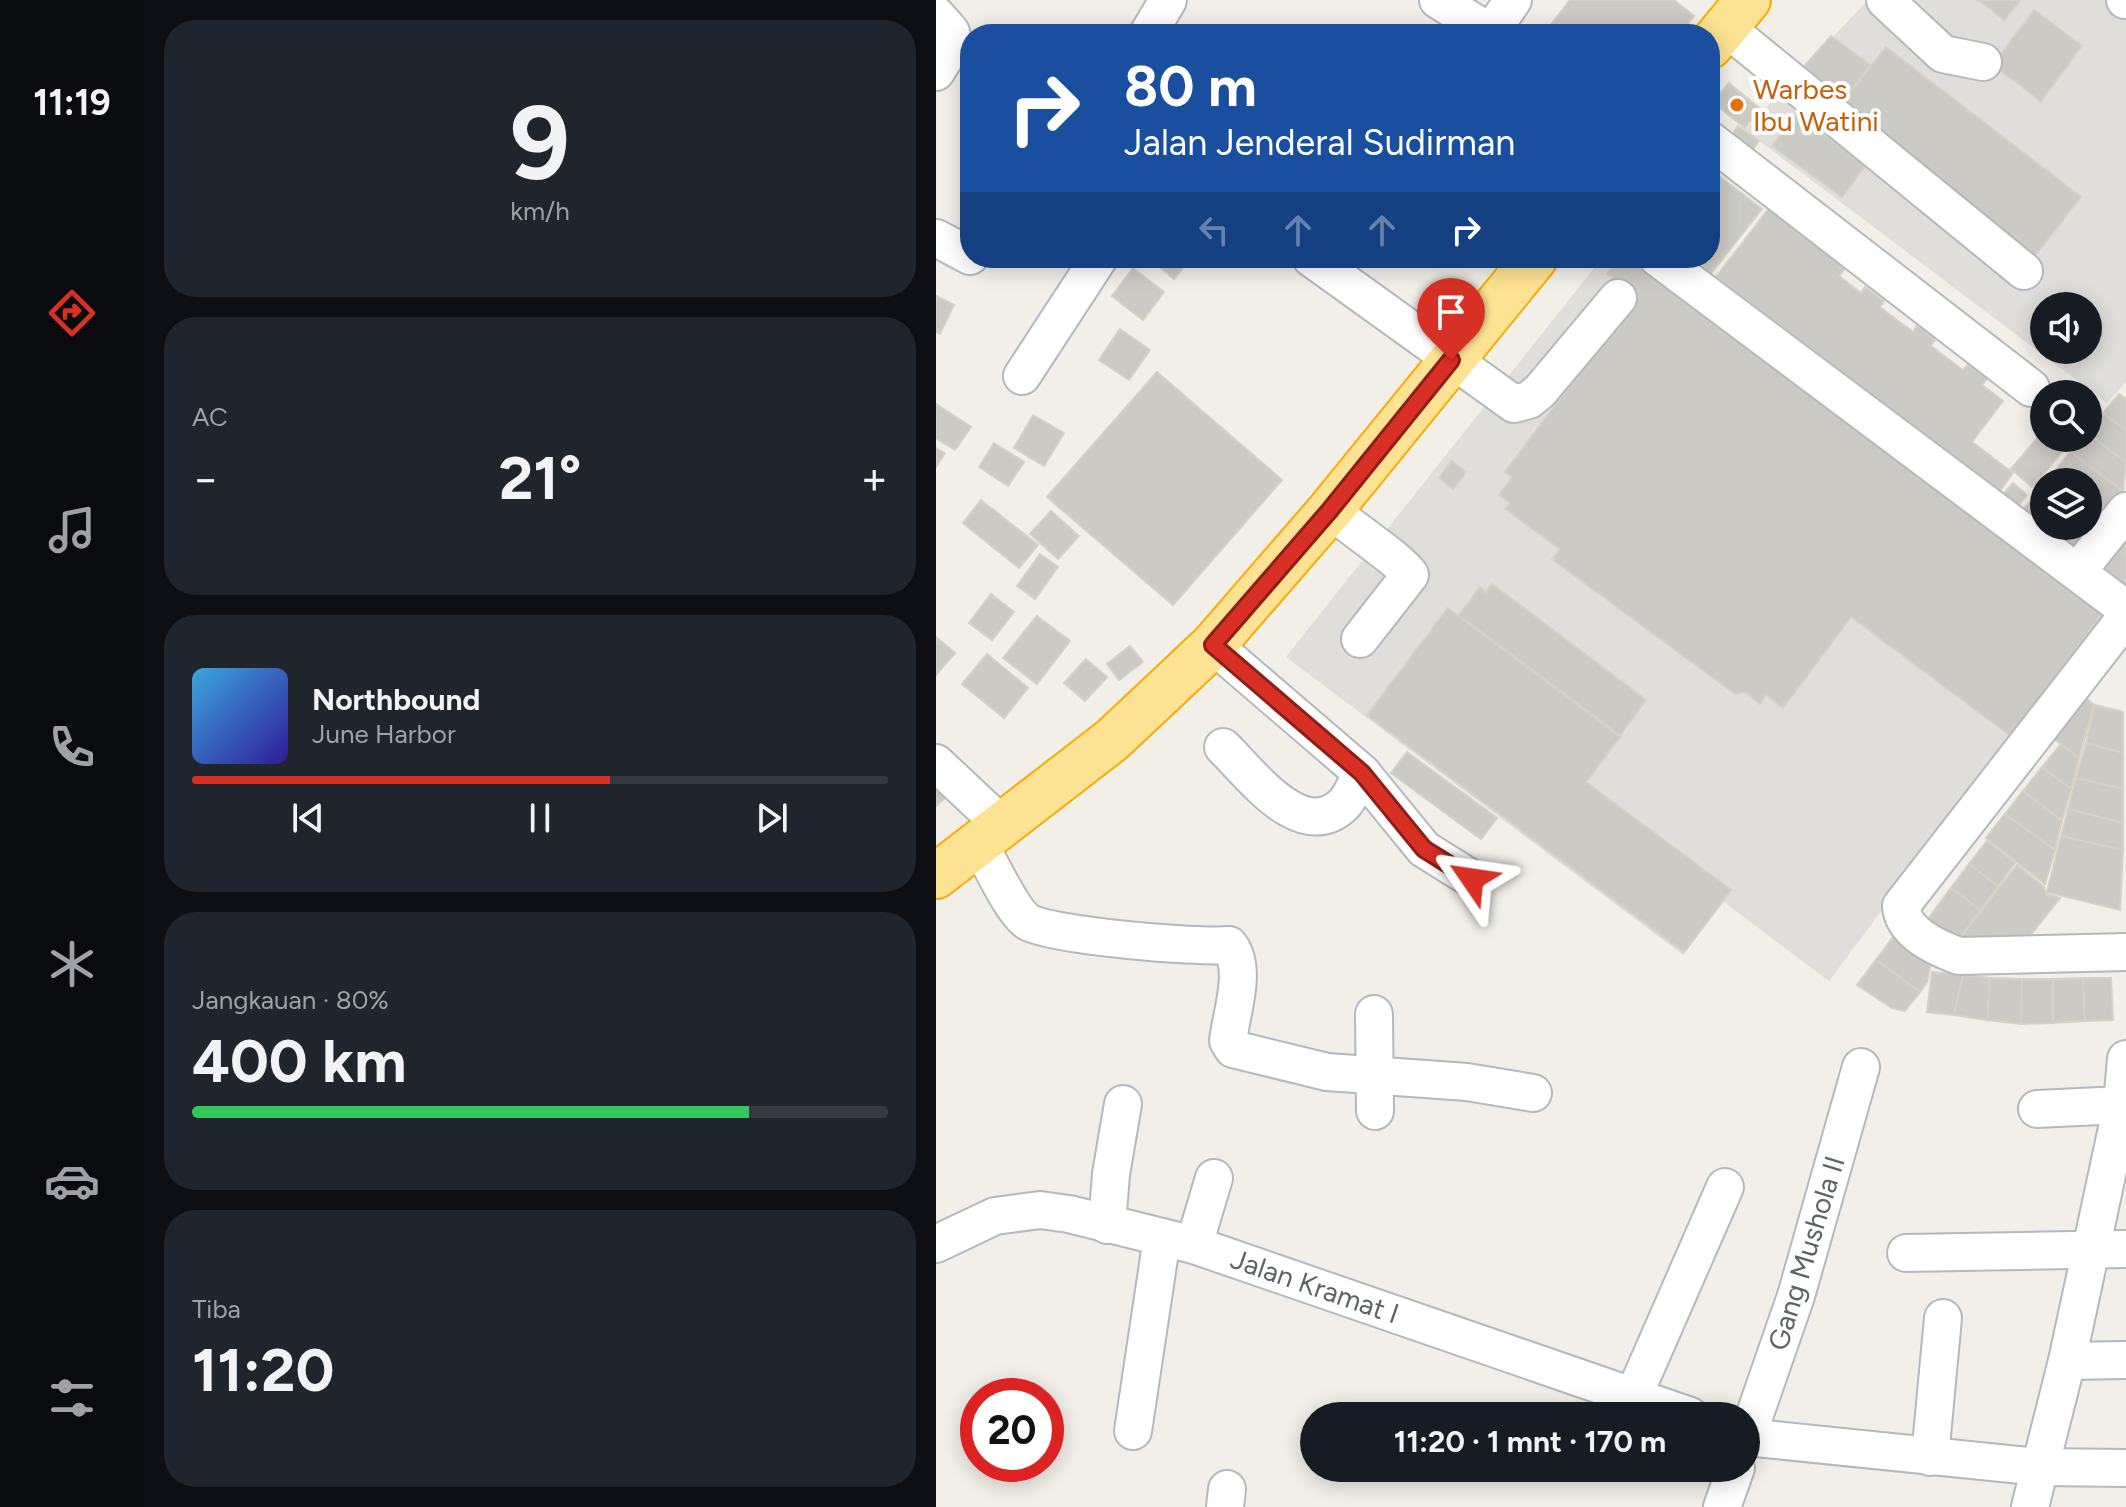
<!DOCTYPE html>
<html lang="id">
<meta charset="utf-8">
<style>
:root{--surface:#171b24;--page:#20242c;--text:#f1f3f6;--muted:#9ea1a6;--line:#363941;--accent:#d93025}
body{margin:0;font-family:Figtree,sans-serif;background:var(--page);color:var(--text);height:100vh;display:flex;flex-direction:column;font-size:30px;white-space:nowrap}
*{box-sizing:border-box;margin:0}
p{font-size:26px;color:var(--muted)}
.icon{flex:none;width:44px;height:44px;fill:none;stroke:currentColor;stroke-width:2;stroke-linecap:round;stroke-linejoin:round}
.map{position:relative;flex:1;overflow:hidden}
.side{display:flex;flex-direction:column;gap:20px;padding:20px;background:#0d0f14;width:792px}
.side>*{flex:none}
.top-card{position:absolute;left:24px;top:24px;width:760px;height:244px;border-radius:32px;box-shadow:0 4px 20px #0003;background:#1a4fa0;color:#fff;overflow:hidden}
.tools{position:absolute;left:1094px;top:292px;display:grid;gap:16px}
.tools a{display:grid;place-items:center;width:72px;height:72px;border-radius:50%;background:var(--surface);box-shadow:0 4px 20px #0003;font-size:40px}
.speed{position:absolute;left:24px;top:1378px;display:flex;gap:16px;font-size:40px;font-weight:700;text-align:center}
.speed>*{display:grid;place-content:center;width:104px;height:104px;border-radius:50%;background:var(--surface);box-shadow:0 4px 20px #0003;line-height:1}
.speed .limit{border:12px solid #d22;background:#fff;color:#111}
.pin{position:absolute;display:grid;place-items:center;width:68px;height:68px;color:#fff;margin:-82px -34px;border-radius:50% 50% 50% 0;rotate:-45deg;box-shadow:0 0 8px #0007}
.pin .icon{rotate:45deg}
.me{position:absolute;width:88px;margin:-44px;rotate:302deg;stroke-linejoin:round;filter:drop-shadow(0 0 6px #0008)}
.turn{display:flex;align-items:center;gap:28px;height:168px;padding:0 32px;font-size:36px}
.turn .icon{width:104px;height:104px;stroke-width:2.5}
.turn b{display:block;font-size:56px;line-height:68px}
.lanes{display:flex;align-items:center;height:76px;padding:0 32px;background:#0003;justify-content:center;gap:40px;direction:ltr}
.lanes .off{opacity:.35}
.big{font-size:60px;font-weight:700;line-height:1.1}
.side .tile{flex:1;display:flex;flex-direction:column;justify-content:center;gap:12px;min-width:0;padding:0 28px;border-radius:32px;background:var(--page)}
.side .dial{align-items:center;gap:0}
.dial b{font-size:104px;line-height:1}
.song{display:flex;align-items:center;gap:24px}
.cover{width:96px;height:96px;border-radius:12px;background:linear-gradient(135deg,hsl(200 70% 55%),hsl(250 70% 35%))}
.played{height:8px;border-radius:4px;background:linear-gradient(90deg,var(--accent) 60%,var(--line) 60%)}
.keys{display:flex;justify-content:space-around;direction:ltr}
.heat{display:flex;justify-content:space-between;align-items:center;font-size:44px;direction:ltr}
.charge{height:12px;border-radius:6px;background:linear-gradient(90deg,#34c759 80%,var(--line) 0)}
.trip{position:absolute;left:364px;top:1402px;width:460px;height:80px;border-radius:40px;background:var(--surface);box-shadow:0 4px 20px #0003;font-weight:700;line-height:80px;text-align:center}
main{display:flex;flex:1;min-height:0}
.menu{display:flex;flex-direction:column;width:144px;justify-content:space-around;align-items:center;background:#090b0e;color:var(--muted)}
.menu .icon{width:56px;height:56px}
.menu .on{color:var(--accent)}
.menu b{font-size:36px;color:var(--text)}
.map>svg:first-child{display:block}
</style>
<main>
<nav class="menu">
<b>11:19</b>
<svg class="icon on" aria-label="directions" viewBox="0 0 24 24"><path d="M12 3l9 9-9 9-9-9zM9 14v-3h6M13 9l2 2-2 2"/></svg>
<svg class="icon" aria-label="music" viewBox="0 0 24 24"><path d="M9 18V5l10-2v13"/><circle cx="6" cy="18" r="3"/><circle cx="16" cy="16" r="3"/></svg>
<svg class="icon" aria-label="phone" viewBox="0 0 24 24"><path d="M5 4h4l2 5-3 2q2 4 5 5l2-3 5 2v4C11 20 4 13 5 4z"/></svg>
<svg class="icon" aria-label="climate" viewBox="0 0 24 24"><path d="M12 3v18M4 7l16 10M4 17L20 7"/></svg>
<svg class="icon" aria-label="car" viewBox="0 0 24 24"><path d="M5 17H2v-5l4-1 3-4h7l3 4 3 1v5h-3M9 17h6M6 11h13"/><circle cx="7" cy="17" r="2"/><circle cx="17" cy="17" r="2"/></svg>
<svg class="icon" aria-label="filters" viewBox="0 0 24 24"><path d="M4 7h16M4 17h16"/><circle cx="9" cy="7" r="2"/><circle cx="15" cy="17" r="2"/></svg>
</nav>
<section class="side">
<div class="tile dial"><b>9</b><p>km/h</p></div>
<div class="tile"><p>AC</p>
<div class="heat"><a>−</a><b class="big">21°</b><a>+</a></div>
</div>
<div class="tile">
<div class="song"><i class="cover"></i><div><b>Northbound</b><p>June Harbor</p></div></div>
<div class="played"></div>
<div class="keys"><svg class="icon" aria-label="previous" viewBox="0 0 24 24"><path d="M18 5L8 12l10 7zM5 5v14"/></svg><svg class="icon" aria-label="pause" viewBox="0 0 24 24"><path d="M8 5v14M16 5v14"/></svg><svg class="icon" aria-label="next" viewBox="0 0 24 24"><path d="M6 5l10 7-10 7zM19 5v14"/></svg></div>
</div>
<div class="tile"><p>Jangkauan · 80%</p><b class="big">400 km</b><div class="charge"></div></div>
<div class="tile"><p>Tiba</p><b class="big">11:20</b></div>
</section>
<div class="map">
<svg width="1190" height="1507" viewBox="0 0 1190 1507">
<rect width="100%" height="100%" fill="#f1efe8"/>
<!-- industrial -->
<g fill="#e0deda" fill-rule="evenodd">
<path d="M932,0H1190V382L1171,403L809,130ZM1108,306H1152V350H1108Z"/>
<path d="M666,258H702L1173,607L893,981L788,902L747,955L350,657Z"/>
</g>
<!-- building -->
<g fill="#cccac5" stroke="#d6d1c6" stroke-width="2">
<path d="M634,0H738L758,16L744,34H608Z"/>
<path d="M1043,0H1084L1068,20Z"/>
<path d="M1098,10L1146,46L1105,101L1057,65Z"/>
<path d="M895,36L934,65L904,104L865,70Z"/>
<path d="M950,47L1145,197L1097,258L902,108Z"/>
<path d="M793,83L824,109L809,128L777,102Z"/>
<path d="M860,114L930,165L906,197L836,146Z"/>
<path d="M802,126L823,141L813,155L792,140Z"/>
<path d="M783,176L826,209L772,277L748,258H774V187Z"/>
<path d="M837,203L914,262L903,276L925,293L929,287L948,301L944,307L977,332L981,326L999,340L995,346L1027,370L1032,365L1051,379L1046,385L1067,401L1036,442L1077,473L1063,492L780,277Z"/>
<path d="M227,258H255L238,279L221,265Z"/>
<path d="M683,258H697L1170,609L1075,736L915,617L847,708L830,695L824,704L809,692L799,694L616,559L624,549L569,509L574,503L563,495L576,477L569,472L701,296L671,274Z"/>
<path d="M197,268L228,292L207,320L176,296Z"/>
<path d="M0,296L18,305L4,334L0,332Z"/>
<path d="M184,329L214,350L193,380L163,360Z"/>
<path d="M221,372L346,480L237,605L111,497Z"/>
<path d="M1183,394L1190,399V430L1167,413Z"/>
<path d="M1152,403L1161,411L1152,421Z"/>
<path d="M0,404L35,427L19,450L0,438Z"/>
<path d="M1167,413L1190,430V462L1152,434Z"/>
<path d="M97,415L128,433L108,466L78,448Z"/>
<path d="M1108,430V438H1138L1096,487L1075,469Z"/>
<path d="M1152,434L1190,462L1187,491L1134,452L1147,438H1152Z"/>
<path d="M58,443L88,462L72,486L43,467Z"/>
<path d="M0,448L9,453L0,467Z"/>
<path d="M1134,452L1187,491L1172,511L1152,497V482H1132L1118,472Z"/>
<path d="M516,461L530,472L517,489L503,478Z"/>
<path d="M1118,472L1132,482H1110Z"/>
<path d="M1077,483L1091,495L1079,509L1065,497Z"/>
<path d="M1102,492L1108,496V526H1149L1157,532L1142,552L1086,511Z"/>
<path d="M1152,497L1172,511L1157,532L1149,526Z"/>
<path d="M45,500L102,545L83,568L27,523Z"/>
<path d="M115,511L143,536L122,559L94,534Z"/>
<path d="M1190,529V556L1177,546Z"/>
<path d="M1177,546L1190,556V588L1162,566Z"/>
<path d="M104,554L122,567L99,599L81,586Z"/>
<path d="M556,584L710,700L684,735L523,615L544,587L550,593Z"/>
<path d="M55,594L78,612L56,640L33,623Z"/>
<path d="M512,608L684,737L650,782L795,890L748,952L431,715Z"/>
<path d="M101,616L134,641L101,684L67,658Z"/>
<path d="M0,637L19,653L0,675Z"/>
<path d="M194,646L207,662L183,680L171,664Z"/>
<path d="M51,654L92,688L68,718L26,684Z"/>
<path d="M150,659L171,677L149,701L128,683Z"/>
<path d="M1145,694L1158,705L1143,758L1113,735Z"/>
<path d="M1159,705L1187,712V753L1150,743Z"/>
<path d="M1150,743L1187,753V789L1140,778Z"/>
<path d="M1125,744L1143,758L1135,789L1106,767Z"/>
<path d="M471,752L561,818L545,839L455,773Z"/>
<path d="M1106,767L1135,789L1126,821L1087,791Z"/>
<path d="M0,773L17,791L0,806Z"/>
<path d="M1140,778L1187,789V823L1132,809Z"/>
<path d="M1087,791L1126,821L1119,850L1069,814Z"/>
<path d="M1132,809L1187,823V850L1125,836Z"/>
<path d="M1069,814L1119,850L1109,884L1050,838Z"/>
<path d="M1125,836L1187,850L1184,910L1111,892Z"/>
<path d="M1051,841L1079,863L1062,886L1033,864Z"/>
<path d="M1033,864L1062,886L1044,910L1015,888Z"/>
<path d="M1081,865L1108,887L1110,894L1124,898L1089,942L1023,940Z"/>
<path d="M1015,888L1044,910L1021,941L992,919Z"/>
<path d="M963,929L997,953L991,982L984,992L940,960Z"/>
<path d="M940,960L984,992L969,1011L956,1008L921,985Z"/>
<path d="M996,972L1027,975L1018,1015L991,1012Z"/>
<path d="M1027,975L1054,978L1051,1020L1018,1015Z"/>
<path d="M1054,978L1086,979L1085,1024L1051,1020Z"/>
<path d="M1147,978L1149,1021L1117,1023V979Z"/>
<path d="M1147,978H1175L1177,1020L1149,1021Z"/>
<path d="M1086,979H1117V1023L1085,1024Z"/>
</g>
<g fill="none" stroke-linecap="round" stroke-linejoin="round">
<defs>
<g id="minor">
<path d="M502,0L557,34"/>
<path d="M949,0L1007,54L1047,62"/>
<path d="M1189,0H1190"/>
<path d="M0,15L15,32L18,43L0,72"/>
<path d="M789,27L1088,271"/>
<path d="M555,32L577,0"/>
<path d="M212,34L232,0"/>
<path d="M774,140L1095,388"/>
<path d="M0,238L34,256"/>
<path d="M375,258L578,404L593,400L604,391L682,298"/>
<path d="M722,258L1190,609"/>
<path d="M86,376L163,258"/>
<path d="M394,510C410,524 468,563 474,575L424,639"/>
<path d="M1141,572L1190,511"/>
<path d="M1190,617L965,906C967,933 1001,948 1023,956L1190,952"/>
<path d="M277,645L426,773L488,849L536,879"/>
<path d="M287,747C315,774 365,844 407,805C415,797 420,783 426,773"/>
<path d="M0,763L66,825"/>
<path d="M43,844C54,862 76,912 92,922C118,936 261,948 293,945C312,968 295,1014 292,1041L297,1049L391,1072L531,1082L597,1093"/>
<path d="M438,1014L439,1111"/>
<path d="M1101,1109L1186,1105L1190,1059"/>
<path d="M171,1225L175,1174L187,1104"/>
<path d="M0,1244L59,1216L104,1210L133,1214L258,1245L754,1416"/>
<path d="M258,1245L278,1178"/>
<path d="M970,1253L1190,1249"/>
<path d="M1131,1361L1190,1360"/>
<path d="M698,1395L789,1187"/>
<path d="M197,1431L226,1238"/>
<path d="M810,1437L1103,1467L1190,1468"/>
<path d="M810,1440L860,1296L925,1067"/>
<path d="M994,1457L1007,1318"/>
<path d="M289,1507L291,1489"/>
<path d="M786,1507L800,1468"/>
<path d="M1094,1507L1131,1361L1186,1105H1190"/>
</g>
<g id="highway">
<path d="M774,46L812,0"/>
<path d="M0,876L176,740L277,645L394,510L599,258"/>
</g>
</defs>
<!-- minor casing -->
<use href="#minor" stroke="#b5b8bc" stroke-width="40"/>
<!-- highway casing -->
<use href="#highway" stroke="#f9ab00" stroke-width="48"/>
<!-- minor -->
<use href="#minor" stroke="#fff" stroke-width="36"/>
<!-- highway -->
<use href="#highway" stroke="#fde293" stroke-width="44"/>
</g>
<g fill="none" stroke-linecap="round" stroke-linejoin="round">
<defs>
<path id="route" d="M515,360L394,510L277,645L426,773L488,849L536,879"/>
</defs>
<!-- route casing -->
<use href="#route" stroke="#8d1f18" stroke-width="20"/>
<!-- route -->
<use href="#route" stroke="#d93025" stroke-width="14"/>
</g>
<!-- markers -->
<circle fill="#e8710a" stroke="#fff" stroke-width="3" cx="801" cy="105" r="8"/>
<g text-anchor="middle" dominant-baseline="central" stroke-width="8" stroke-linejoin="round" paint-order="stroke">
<!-- food labels -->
<g font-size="28" fill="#c56008" stroke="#fff" text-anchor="start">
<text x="817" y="89">Warbes<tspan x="817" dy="32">Ibu Watini</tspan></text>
</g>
<!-- street labels -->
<g font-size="28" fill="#5f6368" stroke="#fff">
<text transform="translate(870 1253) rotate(-73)">Gang Mushola II</text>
<text transform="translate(379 1286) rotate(19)">Jalan Kramat I</text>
</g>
</g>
</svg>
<div class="tools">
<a><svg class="icon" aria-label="sound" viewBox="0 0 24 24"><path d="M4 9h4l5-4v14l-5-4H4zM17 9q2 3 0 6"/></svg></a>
<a><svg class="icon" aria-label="search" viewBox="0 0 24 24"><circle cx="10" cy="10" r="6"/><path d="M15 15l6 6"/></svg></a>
<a><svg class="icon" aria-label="layers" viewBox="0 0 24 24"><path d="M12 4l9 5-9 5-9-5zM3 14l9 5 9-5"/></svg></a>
</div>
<div class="speed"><div class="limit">20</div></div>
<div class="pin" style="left:515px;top:360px;background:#d93025"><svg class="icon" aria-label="arrive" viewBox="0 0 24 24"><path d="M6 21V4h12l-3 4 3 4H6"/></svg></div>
<svg class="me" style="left:536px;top:879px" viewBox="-20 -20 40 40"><path d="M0-17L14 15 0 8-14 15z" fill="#d93025" stroke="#fff" stroke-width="4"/></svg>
<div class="trip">11:20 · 1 mnt · 170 m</div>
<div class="top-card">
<div class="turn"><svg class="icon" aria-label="right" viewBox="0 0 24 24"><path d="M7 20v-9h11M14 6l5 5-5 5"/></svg><div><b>80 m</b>Jalan Jenderal Sudirman</div></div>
<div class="lanes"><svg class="icon off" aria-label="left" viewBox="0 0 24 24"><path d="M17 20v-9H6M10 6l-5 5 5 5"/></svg><svg class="icon off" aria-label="ahead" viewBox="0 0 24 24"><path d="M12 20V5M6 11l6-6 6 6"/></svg><svg class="icon off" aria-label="ahead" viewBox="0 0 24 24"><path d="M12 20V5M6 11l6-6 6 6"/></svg><svg class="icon" aria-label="right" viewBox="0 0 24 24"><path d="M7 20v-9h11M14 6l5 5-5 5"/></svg></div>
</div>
</div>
</main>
